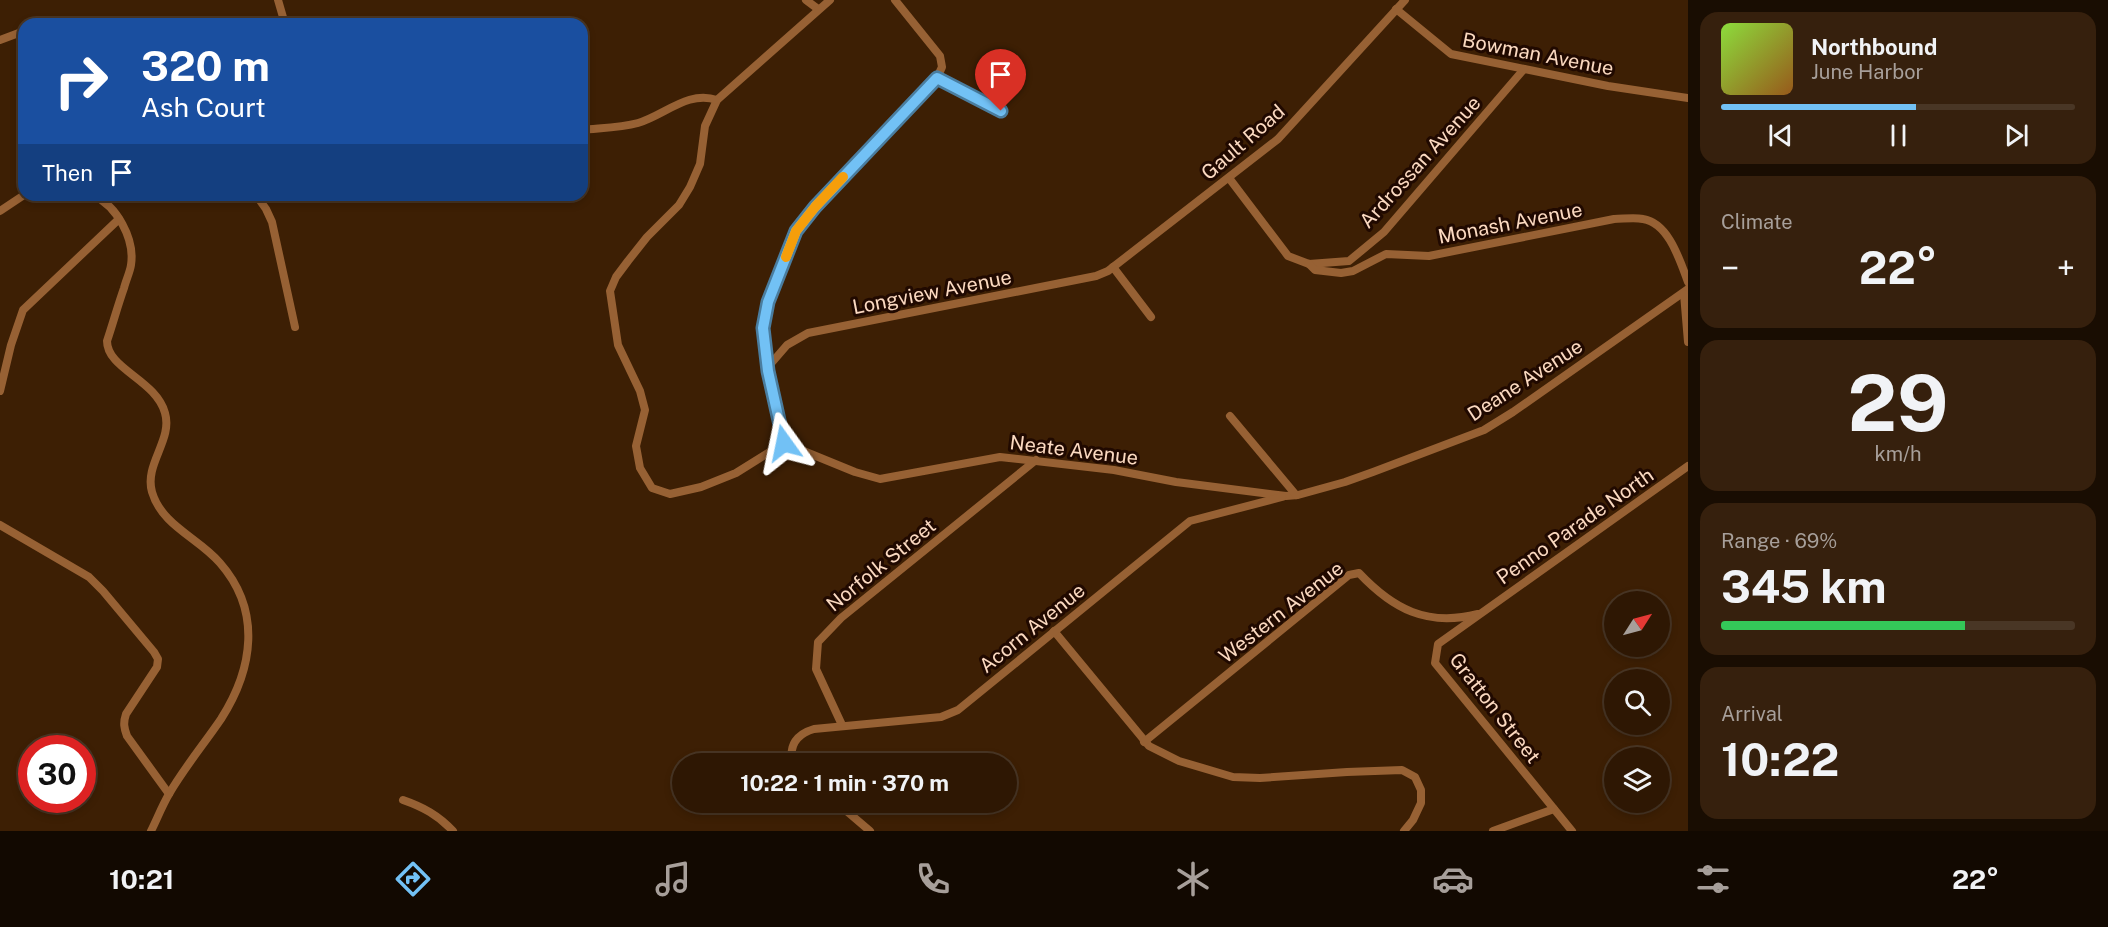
<!DOCTYPE html>
<meta charset="utf-8">
<style>
:root{--surface:#2e1703;--page:#36200d;--text:#f1f3f6;--muted:#a79f9a;--line:#493625;--accent:#72c1f5}
body{margin:0;font-family:"Public Sans",sans-serif;background:var(--page);color:var(--text);height:100vh;display:flex;flex-direction:column;font-size:22px;white-space:nowrap}
*{box-sizing:border-box;margin:0}
p{font-size:20px;color:var(--muted)}
.icon{flex:none;width:33px;height:33px;fill:none;stroke:currentColor;stroke-width:2;stroke-linecap:round;stroke-linejoin:round}
.map{position:relative;flex:1;overflow:hidden}
.sheet{display:flex;flex-direction:column;gap:12px;padding:12px;background:#190d02;width:420px}
.sheet>*{flex:none}
.top-card{position:absolute;left:18px;top:18px;width:570px;height:183px;border-radius:18px;box-shadow:0 3px 9px #0003,0 0 0 2px var(--line);background:#1a4fa0;color:#fff;overflow:hidden}
.needle{width:39px;rotate:54deg}
.controls{position:absolute;left:1604px;top:591px;display:grid;gap:12px}
.controls a{display:grid;place-items:center;width:66px;height:66px;border-radius:50%;background:var(--surface);box-shadow:0 3px 9px #0003,0 0 0 2px var(--line);font-size:30px}
.speed{position:absolute;left:18px;top:735px;display:flex;gap:12px;font-size:30px;font-weight:700;text-align:center}
.speed>*{display:grid;place-content:center;width:78px;height:78px;border-radius:50%;background:var(--surface);box-shadow:0 3px 9px #0003,0 0 0 2px var(--line);line-height:1}
.speed .limit{border:9px solid #d22;background:#fff;color:#111}
.pin{position:absolute;display:grid;place-items:center;width:51px;height:51px;color:#fff;margin:-62px -26px;border-radius:50% 50% 50% 0;rotate:-45deg;box-shadow:0 0 6px #0007}
.pin .icon{rotate:45deg}
.me{position:absolute;width:66px;margin:-33px;rotate:348deg;stroke-linejoin:round;filter:drop-shadow(0 0 4px #0008)}
.turn{display:flex;align-items:center;gap:21px;height:126px;padding:0 24px;font-size:27px}
.turn .icon{width:78px;height:78px;stroke-width:2.5}
.turn b{display:block;font-size:42px;line-height:51px}
.then{display:flex;align-items:center;height:57px;padding:0 24px;background:#0003;gap:12px;font-size:22px}
.big{font-size:45px;font-weight:700;line-height:1.1}
.sheet .widget{flex:1;display:flex;flex-direction:column;justify-content:center;gap:9px;min-width:0;padding:0 21px;border-radius:18px;background:var(--page)}
.sheet .dial{align-items:center;gap:0}
.dial b{font-size:78px;line-height:1}
.song{display:flex;align-items:center;gap:18px}
.cover{width:72px;height:72px;border-radius:9px;background:linear-gradient(135deg,hsl(90 70% 55%),hsl(30 70% 35%))}
.played{height:6px;border-radius:3px;background:linear-gradient(90deg,var(--accent) 55%,var(--line) 55%)}
.keys{display:flex;justify-content:space-around;direction:ltr}
.heat{display:flex;justify-content:space-between;align-items:center;font-size:33px;direction:ltr}
.charge{height:9px;border-radius:4px;background:linear-gradient(90deg,#34c759 69%,var(--line) 0)}
.trip{position:absolute;left:672px;top:753px;width:345px;height:60px;border-radius:30px;background:var(--surface);box-shadow:0 3px 9px #0003,0 0 0 2px var(--line);font-weight:700;line-height:60px;text-align:center}
.dock{display:flex;height:96px;justify-content:space-around;align-items:center;background:#120901;color:var(--muted)}
.dock .icon{width:42px;height:42px}
.dock .active{color:var(--accent)}
.dock b{font-size:27px;color:var(--text)}
main{display:flex;flex:1;min-height:0}
.map>svg:first-child{display:block}
</style>
<main>
<div class="map">
<svg width="1688" height="831" viewBox="0 0 1688 831">
<rect width="100%" height="100%" fill="#3d1f04"/>
<g fill="none" stroke-linecap="round" stroke-linejoin="round">
<!-- minor -->
<g stroke="#976134" stroke-width="8">
<path d="M278,0L285,24"/>
<path d="M806,0L818,9"/>
<path d="M830,0L717,100L705,126L700,164L690,187L679,205L647,237L628,261L616,277L610,291L618,345L640,391L645,410L636,446L640,468L652,488L670,494L701,487L736,473L784,443L855,472L880,479L1000,457L1114,470L1176,482L1286,496L1298,495L1345,482L1373,472L1484,430L1513,412L1688,289"/>
<path d="M1396,9L1451,54L1608,86L1688,98"/>
<path d="M0,40L24,31"/>
<path d="M937,78L1001,111"/>
<path d="M582,130C600,128 620,128 638,123C665,115 688,90 717,100"/>
<path d="M1229,178L1288,256L1309,264L1349,261L1384,232L1524,69"/>
<path d="M93,195C117,206 135,239 131,265C130,272 126,280 124,288C118,305 113,323 107,341C107,369 156,380 165,413C173,440 144,464 152,492C162,526 199,538 220,563C262,611 253,669 221,719C204,744 184,768 169,794C162,806 157,819 151,831"/>
<path d="M256,195L266,209L272,222L295,327"/>
<path d="M0,211L24,195"/>
<path d="M1309,264L1315,270L1341,273L1353,271L1386,254L1429,256L1614,219C1623,219 1634,217 1643,219C1669,223 1680,261 1688,282"/>
<path d="M1113,267L1151,317"/>
<path d="M1684,294L1688,342"/>
<path d="M768,367L787,345L808,333L1096,276L1108,271L1278,139L1405,0"/>
<path d="M0,391L11,345L23,310L119,219"/>
<path d="M1230,416L1296,495"/>
<path d="M784,443L768,371L763,328L768,302L796,231L815,207L937,78L942,67L940,56L895,0"/>
<path d="M0,525L89,577L103,591L154,652L158,659L157,667L126,714C123,723 124,728 127,736L169,794"/>
<path d="M1054,631L1149,746L1179,761L1233,777L1260,778L1347,772L1402,770L1415,777L1421,790V803L1413,820L1404,831"/>
<path d="M842,725L816,669L818,642L841,618L1036,460"/>
<path d="M1144,742L1349,575L1359,573C1393,609 1427,627 1478,614"/>
<path d="M793,764C788,745 797,734 814,729L941,717L958,710L1190,521L1282,497"/>
<path d="M403,800C423,807 438,815 453,831"/>
<path d="M836,802L870,831"/>
<path d="M1493,831L1554,809"/>
<path d="M1572,831L1435,663L1438,644L1688,466"/>
</g>
</g>
<g fill="none" stroke-linecap="round" stroke-linejoin="round">
<defs>
<path id="route" d="M784,443L768,371L763,328L768,302L796,231L815,207L937,78L1001,111"/>
</defs>
<!-- route casing -->
<use href="#route" stroke="#4a7d9f" stroke-width="15"/>
<!-- route -->
<use href="#route" stroke="#72c1f5" stroke-width="10"/>
<!-- slow -->
<path stroke="#f59e0b" stroke-width="10" d="M786,257L796,231L815,207L843,177"/>
</g>
<g text-anchor="middle" dominant-baseline="central" stroke-width="6" stroke-linejoin="round" paint-order="stroke">
<!-- street labels -->
<g font-size="20" fill="#fbd9c0" stroke="#200900">
<text transform="translate(1538 54) rotate(11)">Bowman Avenue</text>
<text transform="translate(1243 142) rotate(-41)">Gault Road</text>
<text transform="translate(1420 162) rotate(-48)">Ardrossan Avenue</text>
<text transform="translate(1510 223) rotate(-11)">Monash Avenue</text>
<text transform="translate(932 292) rotate(-11)">Longview Avenue</text>
<text transform="translate(1525 380) rotate(-33)">Deane Avenue</text>
<text transform="translate(1074 450) rotate(7)">Neate Avenue</text>
<text transform="translate(1575 526) rotate(-35)">Penno Parade North</text>
<text transform="translate(881 565) rotate(-39)">Norfolk Street</text>
<text transform="translate(1281 612) rotate(-38)">Western Avenue</text>
<text transform="translate(1032 628) rotate(-39)">Acorn Avenue</text>
<text transform="translate(1495 708) rotate(52)">Gratton Street</text>
</g>
</g>
</svg>
<div class="controls">
<a><svg class="needle" viewBox="-14 -14 28 28"><path d="M0-13l5 13h-10z" fill="#e53935"/><path d="M0 13l5-13h-10z" fill="#a79f9a"/></svg></a>
<a><svg class="icon" aria-label="search" viewBox="0 0 24 24"><circle cx="10" cy="10" r="6"/><path d="M15 15l6 6"/></svg></a>
<a><svg class="icon" aria-label="layers" viewBox="0 0 24 24"><path d="M12 4l9 5-9 5-9-5zM3 14l9 5 9-5"/></svg></a>
</div>
<div class="speed"><div class="limit">30</div></div>
<div class="pin" style="left:1001px;top:111px;background:#d93025"><svg class="icon" aria-label="arrive" viewBox="0 0 24 24"><path d="M6 21V4h12l-3 4 3 4H6"/></svg></div>
<svg class="me" style="left:784px;top:443px" viewBox="-20 -20 40 40"><path d="M0-17L14 15 0 8-14 15z" fill="#72c1f5" stroke="#fff" stroke-width="4"/></svg>
<div class="trip">10:22 · 1 min · 370 m</div>
<div class="top-card">
<div class="turn"><svg class="icon" aria-label="right" viewBox="0 0 24 24"><path d="M7 20v-9h11M14 6l5 5-5 5"/></svg><div><b>320 m</b>Ash Court</div></div>
<div class="then">Then<svg class="icon" aria-label="arrive" viewBox="0 0 24 24"><path d="M6 21V4h12l-3 4 3 4H6"/></svg></div>
</div>
</div>
<section class="sheet">
<div class="widget">
<div class="song"><i class="cover"></i><div><b>Northbound</b><p>June Harbor</p></div></div>
<div class="played"></div>
<div class="keys"><svg class="icon" aria-label="previous" viewBox="0 0 24 24"><path d="M18 5L8 12l10 7zM5 5v14"/></svg><svg class="icon" aria-label="pause" viewBox="0 0 24 24"><path d="M8 5v14M16 5v14"/></svg><svg class="icon" aria-label="next" viewBox="0 0 24 24"><path d="M6 5l10 7-10 7zM19 5v14"/></svg></div>
</div>
<div class="widget"><p>Climate</p>
<div class="heat"><a>−</a><b class="big">22°</b><a>+</a></div>
</div>
<div class="widget dial"><b>29</b><p>km/h</p></div>
<div class="widget"><p>Range · 69%</p><b class="big">345 km</b><div class="charge"></div></div>
<div class="widget"><p>Arrival</p><b class="big">10:22</b></div>
</section>
</main>
<nav class="dock">
<b>10:21</b>
<svg class="icon active" aria-label="directions" viewBox="0 0 24 24"><path d="M12 3l9 9-9 9-9-9zM9 14v-3h6M13 9l2 2-2 2"/></svg>
<svg class="icon" aria-label="music" viewBox="0 0 24 24"><path d="M9 18V5l10-2v13"/><circle cx="6" cy="18" r="3"/><circle cx="16" cy="16" r="3"/></svg>
<svg class="icon" aria-label="phone" viewBox="0 0 24 24"><path d="M5 4h4l2 5-3 2q2 4 5 5l2-3 5 2v4C11 20 4 13 5 4z"/></svg>
<svg class="icon" aria-label="climate" viewBox="0 0 24 24"><path d="M12 3v18M4 7l16 10M4 17L20 7"/></svg>
<svg class="icon" aria-label="car" viewBox="0 0 24 24"><path d="M5 17H2v-5l4-1 3-4h7l3 4 3 1v5h-3M9 17h6M6 11h13"/><circle cx="7" cy="17" r="2"/><circle cx="17" cy="17" r="2"/></svg>
<svg class="icon" aria-label="filters" viewBox="0 0 24 24"><path d="M4 7h16M4 17h16"/><circle cx="9" cy="7" r="2"/><circle cx="15" cy="17" r="2"/></svg>
<b>22°</b>
</nav>
